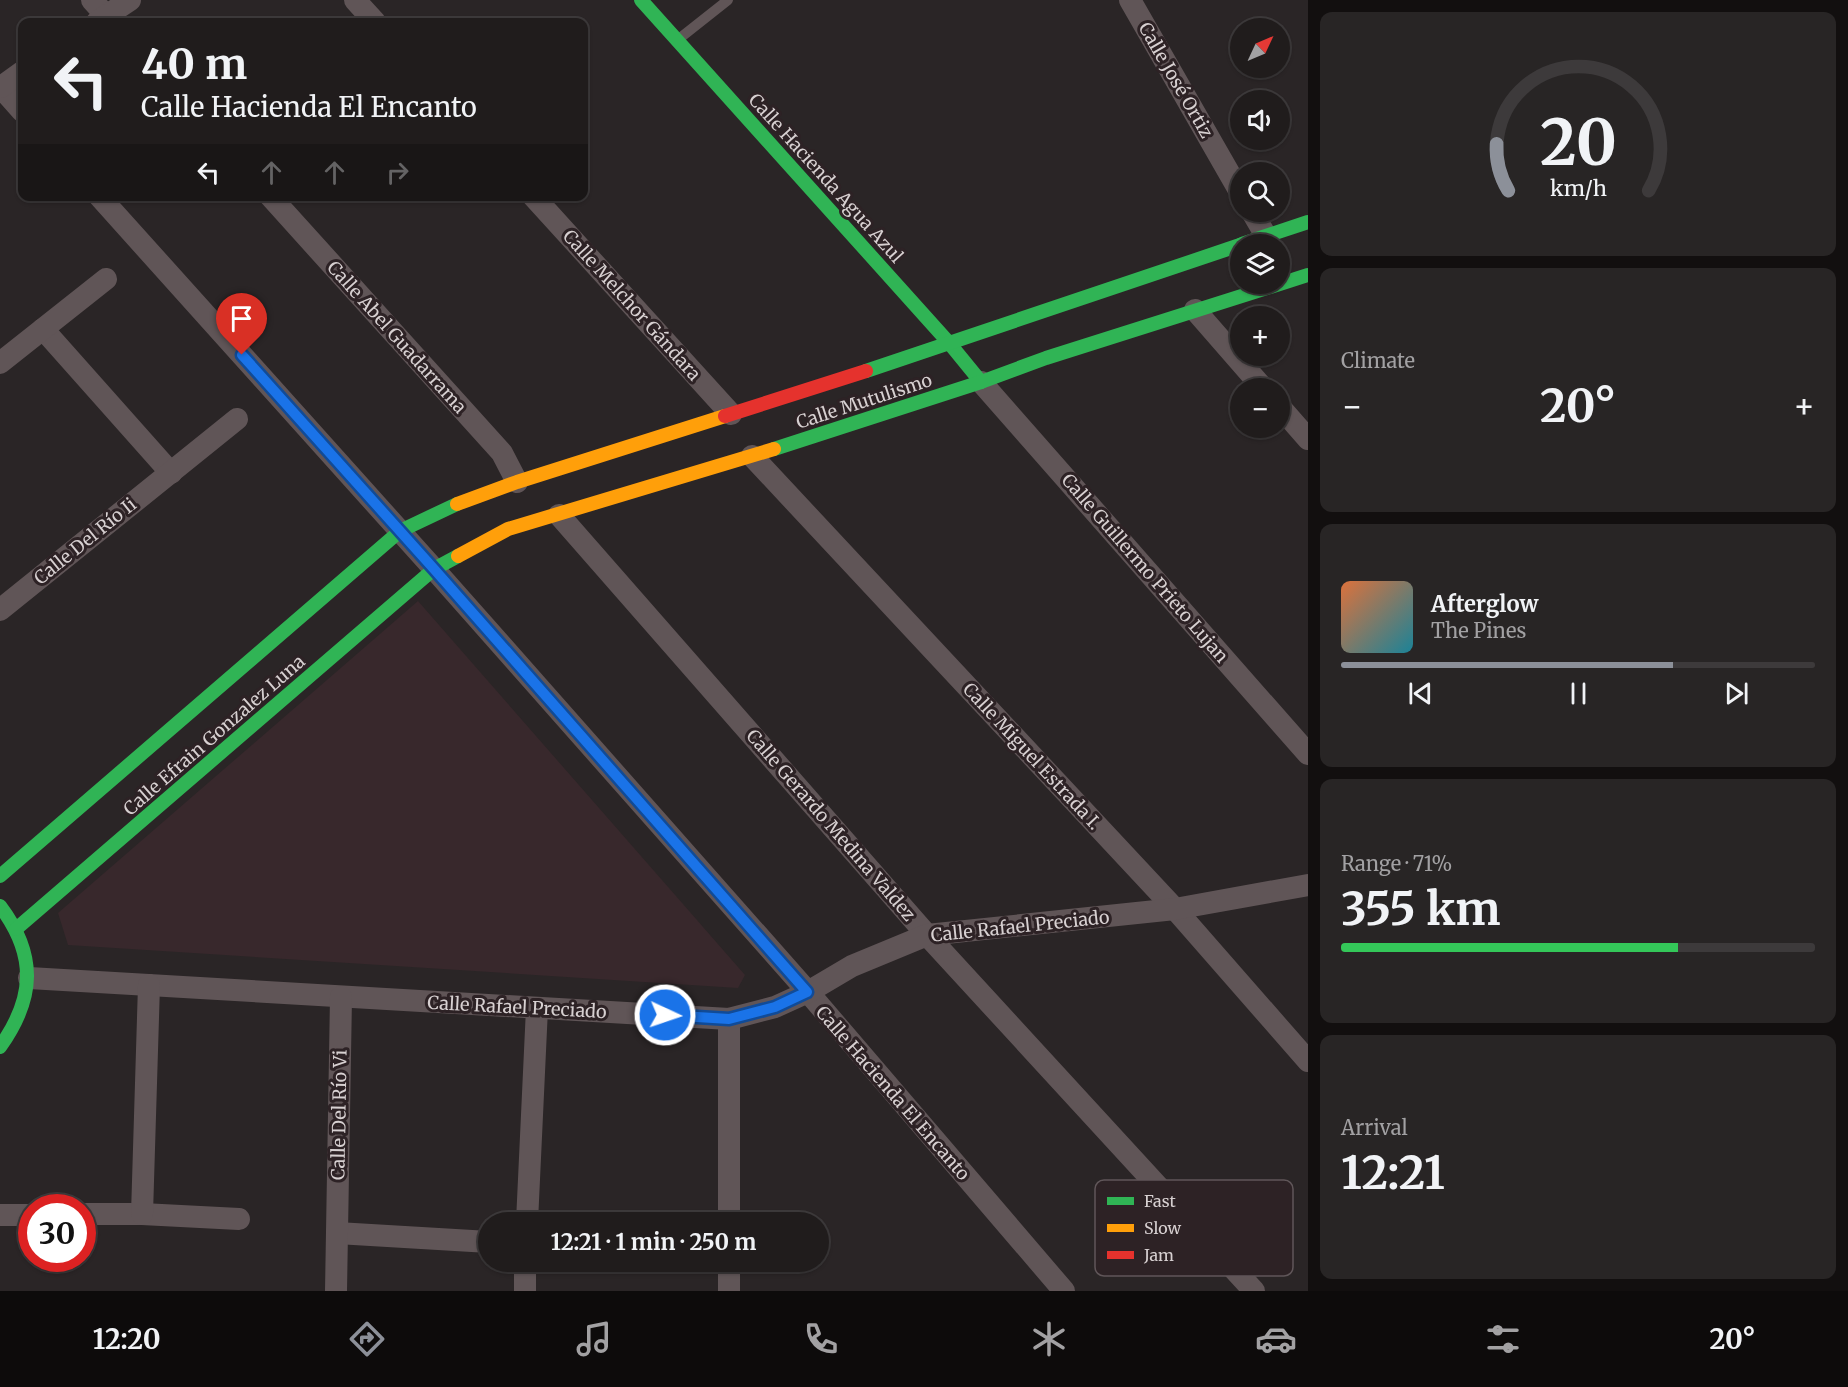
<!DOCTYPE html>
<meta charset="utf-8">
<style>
:root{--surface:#201c1c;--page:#282525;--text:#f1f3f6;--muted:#a2a1a3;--line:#3d3a3b;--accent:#8c9099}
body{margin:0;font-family:Merriweather,serif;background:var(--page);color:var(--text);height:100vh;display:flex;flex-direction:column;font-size:22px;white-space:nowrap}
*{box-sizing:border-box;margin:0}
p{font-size:20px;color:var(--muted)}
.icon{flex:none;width:33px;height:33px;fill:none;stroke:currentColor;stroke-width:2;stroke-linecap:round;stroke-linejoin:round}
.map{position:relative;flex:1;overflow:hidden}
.side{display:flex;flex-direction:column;gap:12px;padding:12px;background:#120f0f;width:540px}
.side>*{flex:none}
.hud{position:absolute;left:18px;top:18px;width:570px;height:183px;border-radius:12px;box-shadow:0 2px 4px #0004,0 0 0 2px var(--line);background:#201c1c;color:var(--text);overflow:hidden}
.needle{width:39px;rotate:46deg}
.controls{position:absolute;left:1230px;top:18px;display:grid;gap:12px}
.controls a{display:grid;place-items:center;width:60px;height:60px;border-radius:50%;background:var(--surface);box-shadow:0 2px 4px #0004,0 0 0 2px var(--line);font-size:30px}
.speed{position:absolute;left:18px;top:1194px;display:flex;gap:12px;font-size:30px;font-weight:700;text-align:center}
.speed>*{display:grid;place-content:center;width:78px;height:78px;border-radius:50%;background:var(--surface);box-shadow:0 2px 4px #0004,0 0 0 2px var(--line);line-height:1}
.speed .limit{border:9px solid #d22;background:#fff;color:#111}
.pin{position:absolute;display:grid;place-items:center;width:51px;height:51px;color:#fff;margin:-62px -26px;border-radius:50% 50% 50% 0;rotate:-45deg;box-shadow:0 0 6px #0007}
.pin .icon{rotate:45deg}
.me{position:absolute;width:66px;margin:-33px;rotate:93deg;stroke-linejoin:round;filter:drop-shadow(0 0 4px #0008)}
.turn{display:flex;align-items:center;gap:21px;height:126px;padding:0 24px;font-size:27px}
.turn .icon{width:78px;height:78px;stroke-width:2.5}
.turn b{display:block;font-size:42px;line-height:51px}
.lanes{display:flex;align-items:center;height:57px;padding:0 24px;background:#0003;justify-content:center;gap:30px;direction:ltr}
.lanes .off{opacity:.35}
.big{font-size:45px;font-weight:700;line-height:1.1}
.side .card{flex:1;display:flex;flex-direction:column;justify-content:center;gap:9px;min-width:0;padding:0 21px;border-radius:12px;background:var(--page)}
.side .dial{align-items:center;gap:0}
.dial svg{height:156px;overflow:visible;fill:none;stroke:var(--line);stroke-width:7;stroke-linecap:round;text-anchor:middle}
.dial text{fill:var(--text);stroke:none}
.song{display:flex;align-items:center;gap:18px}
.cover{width:72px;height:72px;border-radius:9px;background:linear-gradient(135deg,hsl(20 70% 55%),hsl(190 70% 35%))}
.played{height:6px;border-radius:3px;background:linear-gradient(90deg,var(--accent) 70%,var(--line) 70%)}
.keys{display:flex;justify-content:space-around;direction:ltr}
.heat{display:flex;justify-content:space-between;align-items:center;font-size:33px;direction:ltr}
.charge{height:9px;border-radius:4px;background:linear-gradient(90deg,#34c759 71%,var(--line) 0)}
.trip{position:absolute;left:478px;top:1212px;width:351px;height:60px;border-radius:30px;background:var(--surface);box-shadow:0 2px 4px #0004,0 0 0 2px var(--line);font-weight:700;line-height:60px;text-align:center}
.dock{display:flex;height:96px;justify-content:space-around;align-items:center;background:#0d0b0b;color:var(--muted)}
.dock .icon{width:42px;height:42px}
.dock .current{color:var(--accent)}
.dock b{font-size:27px;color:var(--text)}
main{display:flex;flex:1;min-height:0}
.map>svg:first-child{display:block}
</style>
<main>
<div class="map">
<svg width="1308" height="1291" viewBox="0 0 1308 1291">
<rect width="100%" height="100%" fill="#2a2526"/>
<!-- built -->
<path fill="#38282c" d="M418,601L745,975L738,988L68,945L58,913Z"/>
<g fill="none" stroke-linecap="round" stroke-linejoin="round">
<!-- lane -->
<path stroke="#605557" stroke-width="10" d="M680,38L728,0"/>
<!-- street -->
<g stroke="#605557" stroke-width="22">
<path d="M92,0L112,22"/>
<path d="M355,0L375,22"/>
<path d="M1130,0L1240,192"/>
<path d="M97,22L130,0"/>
<path d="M0,86L22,111"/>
<path d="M1,87L22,72"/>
<path d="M99,196L434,569L808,992L1064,1291"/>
<path d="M270,196L502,453L517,482"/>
<path d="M533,196L731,414"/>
<path d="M1252,212L1266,236"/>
<path d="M1195,310L1263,388"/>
<path d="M43,329L171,473"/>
<path d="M0,363L106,279"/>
<path d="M981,382L1308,754"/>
<path d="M1280,407L1308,439"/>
<path d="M752,456L1175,909L1308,1061"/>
<path d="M559,515L927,935L1254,1291"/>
<path d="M0,610L237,419"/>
<path d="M29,978L729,1019L775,1007L808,992L852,966L927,935L1175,909L1308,885"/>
<path d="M82,1214H142L239,1219"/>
<path d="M142,1214L149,985"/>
<path d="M0,1215H32"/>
<path d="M527,1222L537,1008"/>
<path d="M729,1222V1019"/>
<path d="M337,1233L489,1242"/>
<path d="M336,1291L341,997"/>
<path d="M525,1291V1262"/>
<path d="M729,1291V1262"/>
</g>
<!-- fast -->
<g stroke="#30b455" stroke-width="14">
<path d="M641,0L950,344L981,382"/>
<path d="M1242,244L1308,222"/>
<path d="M866,371L1240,245"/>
<path d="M774,449L981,382L1046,358L1308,275"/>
<path d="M0,876L400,531L457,504"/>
<path d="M0,906C37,955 35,998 0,1047"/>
<path d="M16,929L434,569L458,556"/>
</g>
<!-- slow -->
<g stroke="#ff9f0a" stroke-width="14">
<path d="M457,504L517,482L725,416"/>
<path d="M458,556L508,529L774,449"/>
</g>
<!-- jam -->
<path stroke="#e5322d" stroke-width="14" d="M725,416L866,371"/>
</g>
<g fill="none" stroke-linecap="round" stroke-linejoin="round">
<defs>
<path id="route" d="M242,355L434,569L807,992L775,1007L729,1019L665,1015"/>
</defs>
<!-- route casing -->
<use href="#route" stroke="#114b97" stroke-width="15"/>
<!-- route -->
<use href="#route" stroke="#1a73e8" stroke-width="10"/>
</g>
<g text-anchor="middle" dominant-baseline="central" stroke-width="6" stroke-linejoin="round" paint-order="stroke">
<!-- street labels -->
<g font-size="18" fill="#d7d0d1" stroke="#2d2225">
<text transform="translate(1176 80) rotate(60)">Calle José Ortiz</text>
<text transform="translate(826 178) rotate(48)">Calle Hacienda Agua Azul</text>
<text transform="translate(632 305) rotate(48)">Calle Melchor Gándara</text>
<text transform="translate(397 337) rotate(48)">Calle Abel Guadarrama</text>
<text transform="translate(864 401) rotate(-18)">Calle Mutulismo</text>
<text transform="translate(85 541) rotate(-39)">Calle Del Río Ii</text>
<text transform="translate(1145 568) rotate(49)">Calle Guillermo Prieto Lujan</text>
<text transform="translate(214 735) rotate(-41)">Calle Efrain Gonzalez Luna</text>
<text transform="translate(1032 756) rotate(47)">Calle Miguel Estrada I.</text>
<text transform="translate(831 825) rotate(49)">Calle Gerardo Medina Valdez</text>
<text transform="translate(1020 926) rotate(-6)">Calle Rafael Preciado</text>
<text transform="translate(517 1007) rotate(3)">Calle Rafael Preciado</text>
<text transform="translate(893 1093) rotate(49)">Calle Hacienda El Encanto</text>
<text transform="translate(339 1115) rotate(-89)">Calle Del Río Vi</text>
</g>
</g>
<!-- legend -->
<rect x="1095" y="1180" width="198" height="96" rx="9" fill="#2d2225" stroke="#605659" stroke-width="1.5"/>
<rect x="1107" y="1197" width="27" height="8" fill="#30b455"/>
<rect x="1107" y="1224" width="27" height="8" fill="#ff9f0a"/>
<rect x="1107" y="1251" width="27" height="8" fill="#e5322d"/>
<g font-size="16" fill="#d7d0d1">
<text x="1144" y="1207">Fast</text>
<text x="1144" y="1234">Slow</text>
<text x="1144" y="1261">Jam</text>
</g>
</svg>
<div class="controls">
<a><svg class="needle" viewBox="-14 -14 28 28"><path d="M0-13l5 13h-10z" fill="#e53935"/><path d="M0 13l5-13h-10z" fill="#a2a1a3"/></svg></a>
<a><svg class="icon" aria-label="sound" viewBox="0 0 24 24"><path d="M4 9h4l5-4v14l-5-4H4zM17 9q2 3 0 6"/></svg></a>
<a><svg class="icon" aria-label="search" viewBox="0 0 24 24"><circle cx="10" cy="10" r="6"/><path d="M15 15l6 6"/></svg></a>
<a><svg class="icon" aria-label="layers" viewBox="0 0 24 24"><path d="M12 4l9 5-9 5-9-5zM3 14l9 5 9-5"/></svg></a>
<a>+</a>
<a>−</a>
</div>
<div class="speed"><div class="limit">30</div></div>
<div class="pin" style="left:242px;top:355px;background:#d93025"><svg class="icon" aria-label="arrive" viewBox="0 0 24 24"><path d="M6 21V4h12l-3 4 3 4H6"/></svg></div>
<svg class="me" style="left:665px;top:1015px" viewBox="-20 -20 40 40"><circle r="17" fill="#1a73e8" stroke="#fff" stroke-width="3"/><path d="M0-11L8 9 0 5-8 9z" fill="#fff"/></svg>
<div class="trip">12:21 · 1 min · 250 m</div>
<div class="hud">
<div class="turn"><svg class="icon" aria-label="left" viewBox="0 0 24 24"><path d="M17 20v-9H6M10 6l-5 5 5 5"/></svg><div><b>40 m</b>Calle Hacienda El Encanto</div></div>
<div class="lanes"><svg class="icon" aria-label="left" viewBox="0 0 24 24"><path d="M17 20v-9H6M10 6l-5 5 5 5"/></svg><svg class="icon off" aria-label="ahead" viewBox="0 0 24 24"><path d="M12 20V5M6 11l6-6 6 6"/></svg><svg class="icon off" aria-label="ahead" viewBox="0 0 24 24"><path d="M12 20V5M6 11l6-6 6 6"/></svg><svg class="icon off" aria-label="right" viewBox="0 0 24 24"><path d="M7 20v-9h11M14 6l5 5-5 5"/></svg></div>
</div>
</div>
<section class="side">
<div class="card dial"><svg viewBox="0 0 100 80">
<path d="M14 69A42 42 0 1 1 86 69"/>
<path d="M14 69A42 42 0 0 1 8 45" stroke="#8c9099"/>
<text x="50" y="56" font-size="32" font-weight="700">20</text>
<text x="50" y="72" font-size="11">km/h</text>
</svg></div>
<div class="card"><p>Climate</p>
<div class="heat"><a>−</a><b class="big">20°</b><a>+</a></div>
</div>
<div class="card">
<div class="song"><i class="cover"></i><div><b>Afterglow</b><p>The Pines</p></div></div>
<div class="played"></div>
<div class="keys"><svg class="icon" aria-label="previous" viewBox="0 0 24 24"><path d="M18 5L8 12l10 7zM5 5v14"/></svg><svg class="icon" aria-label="pause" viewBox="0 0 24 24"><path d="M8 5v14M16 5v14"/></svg><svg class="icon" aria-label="next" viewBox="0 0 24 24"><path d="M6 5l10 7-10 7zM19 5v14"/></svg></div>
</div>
<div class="card"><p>Range · 71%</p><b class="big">355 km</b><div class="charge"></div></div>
<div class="card"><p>Arrival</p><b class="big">12:21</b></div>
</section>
</main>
<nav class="dock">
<b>12:20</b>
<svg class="icon current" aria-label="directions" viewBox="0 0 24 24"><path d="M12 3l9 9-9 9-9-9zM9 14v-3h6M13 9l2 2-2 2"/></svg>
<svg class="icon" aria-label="music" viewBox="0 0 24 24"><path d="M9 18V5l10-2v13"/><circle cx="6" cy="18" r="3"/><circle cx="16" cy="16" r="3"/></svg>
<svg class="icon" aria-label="phone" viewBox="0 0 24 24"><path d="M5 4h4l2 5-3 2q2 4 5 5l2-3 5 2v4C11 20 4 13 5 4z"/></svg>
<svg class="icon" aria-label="climate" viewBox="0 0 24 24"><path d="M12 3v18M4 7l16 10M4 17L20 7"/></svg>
<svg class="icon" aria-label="car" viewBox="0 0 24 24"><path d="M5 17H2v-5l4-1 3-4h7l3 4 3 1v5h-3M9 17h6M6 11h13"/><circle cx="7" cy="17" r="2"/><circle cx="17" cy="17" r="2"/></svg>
<svg class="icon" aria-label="filters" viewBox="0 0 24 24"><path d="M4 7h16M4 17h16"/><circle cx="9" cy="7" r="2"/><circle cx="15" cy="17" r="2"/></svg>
<b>20°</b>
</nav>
